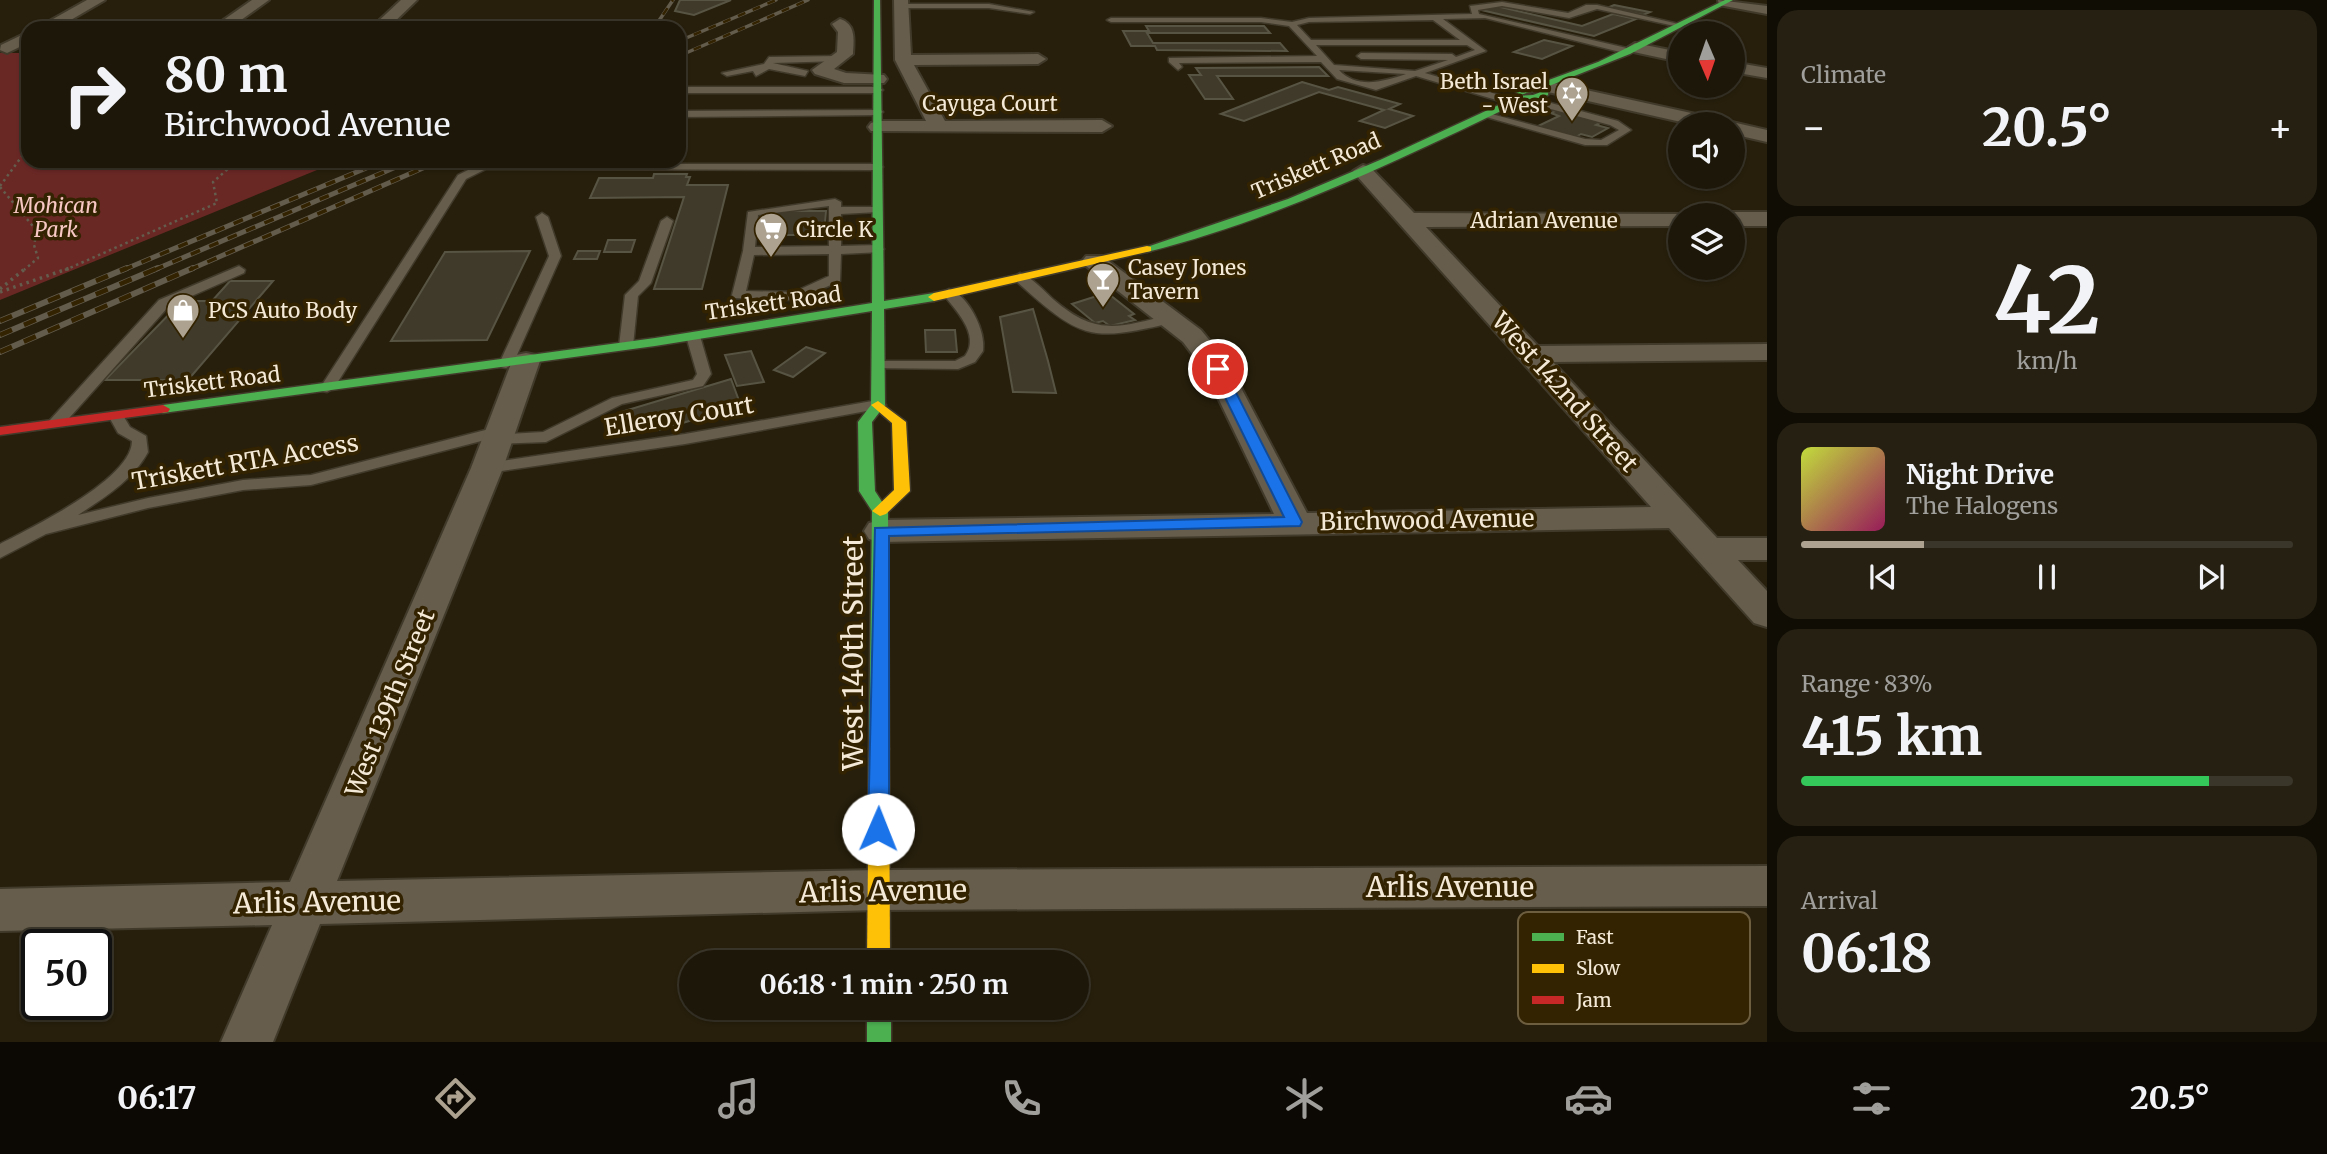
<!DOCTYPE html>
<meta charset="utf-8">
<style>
:root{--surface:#1d1709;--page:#252012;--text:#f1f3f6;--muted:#a09f9c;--line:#3b362a;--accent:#aca28f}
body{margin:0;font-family:Merriweather,serif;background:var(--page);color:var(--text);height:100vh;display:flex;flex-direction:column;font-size:26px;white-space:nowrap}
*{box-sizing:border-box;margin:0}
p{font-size:23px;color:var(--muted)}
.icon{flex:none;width:38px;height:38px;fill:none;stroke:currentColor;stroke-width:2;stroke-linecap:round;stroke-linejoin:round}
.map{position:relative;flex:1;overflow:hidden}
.details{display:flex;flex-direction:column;gap:10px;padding:10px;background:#100d05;width:560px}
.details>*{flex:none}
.guide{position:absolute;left:21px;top:21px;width:665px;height:147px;border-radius:21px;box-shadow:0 2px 5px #0004,0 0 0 2px var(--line);background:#1d1709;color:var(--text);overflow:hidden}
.needle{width:46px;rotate:178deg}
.controls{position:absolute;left:1668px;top:21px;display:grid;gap:14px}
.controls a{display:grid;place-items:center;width:77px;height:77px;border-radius:50%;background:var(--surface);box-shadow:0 2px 5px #0004,0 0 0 2px var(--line);font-size:35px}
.speed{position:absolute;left:21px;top:929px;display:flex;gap:14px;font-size:35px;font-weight:700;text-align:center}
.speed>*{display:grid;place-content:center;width:91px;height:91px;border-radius:50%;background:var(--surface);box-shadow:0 2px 5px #0004,0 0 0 2px var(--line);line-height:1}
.speed .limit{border:4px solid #111;border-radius:10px;background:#fff;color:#111}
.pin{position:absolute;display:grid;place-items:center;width:60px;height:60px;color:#fff;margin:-30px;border:4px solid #fff;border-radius:50%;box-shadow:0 2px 7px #0007}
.me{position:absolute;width:77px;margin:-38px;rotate:1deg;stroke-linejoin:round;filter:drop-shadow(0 0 5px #0008)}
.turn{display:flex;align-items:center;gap:24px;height:147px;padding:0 28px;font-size:32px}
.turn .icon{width:91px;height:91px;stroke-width:2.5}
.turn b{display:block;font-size:49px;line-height:60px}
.big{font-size:52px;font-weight:700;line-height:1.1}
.details .widget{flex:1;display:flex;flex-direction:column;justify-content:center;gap:10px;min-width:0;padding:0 24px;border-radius:21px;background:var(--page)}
.details .dial{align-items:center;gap:0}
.dial b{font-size:91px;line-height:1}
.song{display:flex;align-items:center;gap:21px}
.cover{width:84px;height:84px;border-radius:10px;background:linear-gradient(135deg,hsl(70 70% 55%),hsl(330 70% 35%))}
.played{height:7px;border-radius:4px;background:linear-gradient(90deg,var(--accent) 25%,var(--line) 25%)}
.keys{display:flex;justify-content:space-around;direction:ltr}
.heat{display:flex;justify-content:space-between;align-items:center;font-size:38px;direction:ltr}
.charge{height:10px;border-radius:5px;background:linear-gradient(90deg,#34c759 83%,var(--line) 0)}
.trip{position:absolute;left:679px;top:950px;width:410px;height:70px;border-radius:35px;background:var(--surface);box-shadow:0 2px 5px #0004,0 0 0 2px var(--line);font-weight:700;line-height:70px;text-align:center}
.tab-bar{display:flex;height:112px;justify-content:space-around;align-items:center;background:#0c0904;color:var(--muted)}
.tab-bar .icon{width:49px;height:49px}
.tab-bar .current{color:var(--accent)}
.tab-bar b{font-size:32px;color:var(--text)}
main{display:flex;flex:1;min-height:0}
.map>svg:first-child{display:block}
</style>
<main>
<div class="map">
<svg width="1767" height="1042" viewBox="0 0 1767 1042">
<rect width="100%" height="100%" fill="#271f0c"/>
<!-- green -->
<path fill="#6a2825" d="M0,53H28V161H339L0,300Z"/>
<!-- building -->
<g fill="#3f3a2a" stroke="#585444" stroke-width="2">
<path d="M680,0H731L694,15L675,11Z"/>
<path d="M1492,5L1582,26L1613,14L1636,19L1594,36L1481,10Z"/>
<path d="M1614,5L1650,12L1643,15L1607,8Z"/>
<path d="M1146,26H1264L1270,33H1147L1153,43H1280L1287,51L1157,50L1155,46H1131L1123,31H1149Z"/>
<path d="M1544,40L1572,46L1542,59L1514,52Z"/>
<path d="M1319,67L1328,76H1217L1233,99H1205L1189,75H1201L1196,68Z"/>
<path d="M1302,82L1329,90L1338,87L1400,104L1389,109L1413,116L1385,128L1360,121L1384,110L1319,92L1244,121L1221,114Z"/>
<path d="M1559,109L1604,121L1596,125L1608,128L1592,137L1581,134L1574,138L1536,127L1559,116L1551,113Z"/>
<path d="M654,174H687L686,177H690L687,185H728L702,289H654L684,197L590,198L599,178H653Z"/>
<path d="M763,211H826L824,235H758Z"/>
<path d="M608,240H635L631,252H604Z"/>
<path d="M530,251L487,340L391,341L445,252Z"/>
<path d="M578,251H600L597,259H574Z"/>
<path d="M230,281H273L188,380H105L182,301H212Z"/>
<path d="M1103,294L1110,295L1134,314L1129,316L1135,320L1110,326L1103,321L1095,323L1072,304Z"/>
<path d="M1033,309L1048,361L1056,393L1013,392L1000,317Z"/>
<path d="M925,330H955L957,352H926Z"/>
<path d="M806,347L825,353L793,377L774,370Z"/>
<path d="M751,351L764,382L737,386L725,355Z"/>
<path d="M731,379L741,406L658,430L654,425L636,431L621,412Z"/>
</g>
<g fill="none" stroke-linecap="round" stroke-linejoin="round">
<defs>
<g id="lane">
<path d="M1502,2L1568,13L1586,5H1597L1683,25L1679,27L1597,9L1569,18L1502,6L1478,10L1479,14L1631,49L1628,54L1485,18L1443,19L1486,51L1425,73L1516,100L1518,102L1513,105L1416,76L1376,90L1337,79L1321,62L1179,63L1182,67L1178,70L1169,62V58L1317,56L1289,26L1261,22H1111L1107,20L1111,18H1261L1292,22L1309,18L1472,14L1470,6ZM1433,20L1460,40H1311L1297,25L1309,22ZM1316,45H1467L1475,50L1456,57L1452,54L1361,53L1357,56L1361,59L1448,60L1415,71L1334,65ZM1339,70L1406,74C1385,81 1357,90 1339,70Z"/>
<path d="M901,4H989L1034,12L1030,14L989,8H898Z"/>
<path d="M838,56L841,61L773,63L808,71L805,76L769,69L756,76L753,71L727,76L722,73L764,64L769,57Z"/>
<path d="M679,66L684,68L679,75Z"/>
<path d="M679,87H878L883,90L878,93H679Z"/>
<path d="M1521,95L1618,121L1631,130L1607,145H1585L1479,115L1484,112L1585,139L1601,140L1619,130L1610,125L1518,100L1516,98Z"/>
<path d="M881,110L883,112L878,115L679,117V111Z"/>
<path d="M480,164H878L883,167L878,170L486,169L466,179L334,388L327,392L322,391L320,388L458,175Z"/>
<path d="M835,199L841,202V207H882V211L878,212L841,214V246L878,245L884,249L882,252L841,254L840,281L796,300L734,298L732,295L743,251L748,212ZM829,206V246L755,247L758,215ZM829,254V276L794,292L746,291L754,255Z"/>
<path d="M542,213L548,217L561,256L513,364L506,368L501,367L499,364L549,256L536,217Z"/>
<path d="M667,217L673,221L651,283L638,296L633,346L631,349H621L619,346L625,295L639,281L661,221Z"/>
<path d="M239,266L245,270L244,273L169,306L62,426H50L48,423L50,420L159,300Z"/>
<path d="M1020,273C1032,277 1044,291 1054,300C1097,337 1119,327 1170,315L1177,319L1175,322C1088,343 1081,339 1015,280L1014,277Z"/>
<path d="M949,289C969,296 986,331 983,351L975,362L958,369L874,368V362L879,361H955L965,356C981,335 955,309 942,293Z"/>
<path d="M693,332L700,336L711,374L703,386L622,404L546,442L497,444L489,439L311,485L243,490L148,508L46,534L0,558V544C31,528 132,479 132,441L118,433L108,415L111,412H121L130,427L146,436L148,452C133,480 104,498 78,515L148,498L243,480L311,475L501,426L507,428V434L543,432L612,398L693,380L697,374L686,336Z"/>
<path d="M878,400L886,405L883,408L685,444L487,473L479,468L487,463L685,434Z"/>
</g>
<g id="street">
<path d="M87,0H105L57,28H37Z"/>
<path d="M252,0H269L230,28H212Z"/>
<path d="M401,0H417L388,28H371Z"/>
<path d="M894,0H908L911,55L1038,54L1046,59L1038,64L914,65L945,121L1102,120L1112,126L1102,132L871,131L868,127L871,123L878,121H926L895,60Z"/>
<path d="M1718,0L1767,6V14L1719,5Z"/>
<path d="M840,19C856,24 854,40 853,54L834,69L846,73L884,75L887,79L884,83H844L815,74L812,70L837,52L838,32L832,24Z"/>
<path d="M28,32V43L7,53L0,50L1,45Z"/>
<path d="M1635,43L1680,52V62L1629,51L1627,48Z"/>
<path d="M1732,62L1767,68V78L1732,72Z"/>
<path d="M1545,81L1714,118L1723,124H1690L1539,90L1536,86Z"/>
<path d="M1732,122L1767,130V142L1732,134V124H1725Z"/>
<path d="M1363,165L1370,167L1414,213L1688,214L1680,215V226L1426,227L1538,346L1767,344V360L1553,362L1717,538H1767V560H1738L1767,591V627L1754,623L1669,528L881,542L869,539L864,531L869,523L881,520L1274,514L1205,371L1183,342L1086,266L1082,261L1086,256H1102L1201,330L1228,363L1307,513L1651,507L1356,175L1353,171Z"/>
<path d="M1732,212H1767V226H1732V215H1723Z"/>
<path d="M526,353L536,355L540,361L503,468L337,881L878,870L1767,866V906L878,910L320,924L273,1042H221L272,925L0,931V889L290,882L471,468L512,361L516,355Z"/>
</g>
<g id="fast">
<path d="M874,0H880L884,301L934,293L940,297L934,301L884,309L885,405L872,422L875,491L888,511L889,749L886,754L879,757L872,754L869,749L872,511L859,491L858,422L871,405L872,311L655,346L163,413L156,409L163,405L655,338L872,303Z"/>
<path d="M1725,0H1733L1630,54L1549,86L1548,95L1535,101H1522C1401,159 1278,219 1147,252L1141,249L1288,199L1380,160L1518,96L1533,95L1541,92V89L1520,95L1516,92L1598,62Z"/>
<rect x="867" y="1008" width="24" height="34"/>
</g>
<g id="slow">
<path d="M1147,246L1151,247V251L934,301L928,297L934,293Z"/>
<path d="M878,401L906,422L910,491L886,514L880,516L872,511L894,490L892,423L871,405Z"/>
<path d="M879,741L886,744L889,749L890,962H867L869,749L872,744Z"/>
</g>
<path id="jam" d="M163,405L170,409L168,412L0,435V427Z"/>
</defs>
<!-- lane casing -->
<use href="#lane" stroke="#413a2b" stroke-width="3"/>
<!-- street casing -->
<use href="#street" stroke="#413a2b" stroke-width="4"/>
<!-- fast casing -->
<use href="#fast" stroke="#413a2b" stroke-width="3"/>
<!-- slow casing -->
<use href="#slow" stroke="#413a2b" stroke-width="3"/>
<!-- jam casing -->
<use href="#jam" stroke="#413a2b" stroke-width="3"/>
<!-- path-far1 -->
<g stroke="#645d4d" stroke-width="2.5" stroke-dasharray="2.5 3.5" stroke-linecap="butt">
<path d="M0,186L28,148"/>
<path d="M0,187L37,231L34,245L38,258L24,270"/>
<path d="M65,270L217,203L213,182L237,161"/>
</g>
<!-- path -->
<g stroke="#645d4d" stroke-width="3.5" stroke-dasharray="2.5 4.5" stroke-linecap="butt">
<path d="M0,289L26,268"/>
<path d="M0,292L70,268"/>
</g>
<!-- lane -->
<use href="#lane" fill="#665d4c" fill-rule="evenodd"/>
<!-- street -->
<use href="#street" fill="#665d4c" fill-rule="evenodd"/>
<!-- fast -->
<use href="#fast" fill="#4caf50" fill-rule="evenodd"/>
<!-- slow -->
<use href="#slow" fill="#ffc107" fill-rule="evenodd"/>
<!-- jam -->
<use href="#jam" fill="#c62828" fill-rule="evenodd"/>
<defs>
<g id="rail-far2">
<path d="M654,28L673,0"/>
<path d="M679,41L776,0"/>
<path d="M679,56L808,0"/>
</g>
<g id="rail-far1">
<path d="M123,270L383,161"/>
<path d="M154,270L410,161"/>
<path d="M189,270L439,161"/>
</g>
<g id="rail">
<path d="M0,321L127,268"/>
<path d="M0,335L158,268"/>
<path d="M0,352L193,268"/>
</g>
</defs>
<!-- rail-far2 casing -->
<use href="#rail-far2" stroke="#635b4c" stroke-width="3.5"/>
<!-- rail-far1 casing -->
<use href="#rail-far1" stroke="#635b4c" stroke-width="5"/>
<!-- rail casing -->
<use href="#rail" stroke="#635b4c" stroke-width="6"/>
<!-- rail-far2 -->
<use href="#rail-far2" stroke="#332300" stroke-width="2.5" stroke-dasharray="8" stroke-linecap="butt"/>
<!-- rail-far1 -->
<use href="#rail-far1" stroke="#332300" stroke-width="3.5" stroke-dasharray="10" stroke-linecap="butt"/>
<!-- rail -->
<use href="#rail" stroke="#332300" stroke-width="4.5" stroke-dasharray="13" stroke-linecap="butt"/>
</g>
<!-- route -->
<path fill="#1a73e8" stroke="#114b97" stroke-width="2" d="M1213,366L1224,369L1302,522L1300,526L889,536V829L886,836L878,838L871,836L868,829L875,528L1284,517L1211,369Z"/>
<!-- icons -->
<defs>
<symbol id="synagogue-pin" viewBox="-11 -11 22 30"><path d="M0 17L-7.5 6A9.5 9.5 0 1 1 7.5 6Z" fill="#aca28f" stroke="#332300"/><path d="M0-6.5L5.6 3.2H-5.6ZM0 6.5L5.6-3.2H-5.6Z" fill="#fff"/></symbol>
<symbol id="supermarket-pin" viewBox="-11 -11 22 30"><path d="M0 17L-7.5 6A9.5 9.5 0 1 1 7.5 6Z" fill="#aca28f" stroke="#332300"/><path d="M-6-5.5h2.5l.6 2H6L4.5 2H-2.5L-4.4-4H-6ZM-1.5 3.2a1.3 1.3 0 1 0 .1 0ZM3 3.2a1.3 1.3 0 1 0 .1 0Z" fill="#fff"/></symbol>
<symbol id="bar-pin" viewBox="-11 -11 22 30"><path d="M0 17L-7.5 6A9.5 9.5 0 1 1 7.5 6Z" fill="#aca28f" stroke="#332300"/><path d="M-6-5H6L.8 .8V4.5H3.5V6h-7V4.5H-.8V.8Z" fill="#fff"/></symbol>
<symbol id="shop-pin" viewBox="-11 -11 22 30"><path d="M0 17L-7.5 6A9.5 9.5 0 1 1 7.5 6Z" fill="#aca28f" stroke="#332300"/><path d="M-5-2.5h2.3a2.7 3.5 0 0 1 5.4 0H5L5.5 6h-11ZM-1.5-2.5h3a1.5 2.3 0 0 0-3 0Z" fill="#fff"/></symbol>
</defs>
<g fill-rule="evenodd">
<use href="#synagogue-pin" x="1553" y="74" width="38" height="52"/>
<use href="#supermarket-pin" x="752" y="210" width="38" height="52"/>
<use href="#bar-pin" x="1084" y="260" width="38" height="52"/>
<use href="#shop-pin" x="164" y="291" width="38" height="52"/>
</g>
<g text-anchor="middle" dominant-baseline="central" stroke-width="7" stroke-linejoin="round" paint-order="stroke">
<!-- far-poi labels -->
<g font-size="21" fill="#f4e9d6" stroke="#332300" text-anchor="start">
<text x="1548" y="81" text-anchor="end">Beth Israel<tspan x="1548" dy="24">- West</tspan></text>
<text x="796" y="229">Circle K</text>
<text x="1128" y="267">Casey Jones<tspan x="1128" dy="24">Tavern</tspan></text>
<text x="208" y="310">PCS Auto Body</text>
</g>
<!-- far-street labels -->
<g font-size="21" fill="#f4e9d6" stroke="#332300">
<text x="990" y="103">Cayuga Court</text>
<text transform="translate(1316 166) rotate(-23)">Triskett Road</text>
<text x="1544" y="220">Adrian Avenue</text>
<text transform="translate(773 303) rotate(-8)">Triskett Road</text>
<text transform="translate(212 382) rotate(-7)">Triskett Road</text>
</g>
<!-- far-park labels -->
<g font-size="21" font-style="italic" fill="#f8c8c4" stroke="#332300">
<text x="56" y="205">Mohican<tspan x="56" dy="24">Park</tspan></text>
</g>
<!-- street labels -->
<g font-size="24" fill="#f4e9d6" stroke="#332300">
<text transform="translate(1565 392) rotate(48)">West 142nd Street</text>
<text transform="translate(679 416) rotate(-9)">Elleroy Court</text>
<text transform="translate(245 462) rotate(-10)">Triskett RTA Access</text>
<text transform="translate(1427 520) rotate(-1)">Birchwood Avenue</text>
<text transform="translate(390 703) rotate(-68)">West 139th Street</text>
</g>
<!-- near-street labels -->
<g font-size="28" fill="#f4e9d6" stroke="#332300">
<text transform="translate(853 653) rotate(-90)">West 140th Street</text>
<text x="1450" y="887">Arlis Avenue</text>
<text transform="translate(883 891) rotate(-1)">Arlis Avenue</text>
<text transform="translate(317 902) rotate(-1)">Arlis Avenue</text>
</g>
</g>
<!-- legend -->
<rect x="1518" y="912" width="232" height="112" rx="10" fill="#332300" stroke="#6d5e40" stroke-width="2"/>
<rect x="1532" y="933" width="32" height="8" fill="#4caf50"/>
<rect x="1532" y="964" width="32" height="9" fill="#ffc107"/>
<rect x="1532" y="996" width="32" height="8" fill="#c62828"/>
<g font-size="19" fill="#f4e9d6">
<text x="1576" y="944">Fast</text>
<text x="1576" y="975">Slow</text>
<text x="1576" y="1007">Jam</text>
</g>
</svg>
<div class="controls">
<a><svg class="needle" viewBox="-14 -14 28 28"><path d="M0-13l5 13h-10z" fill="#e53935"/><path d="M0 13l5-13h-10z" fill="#a09f9c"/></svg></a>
<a><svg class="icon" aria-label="sound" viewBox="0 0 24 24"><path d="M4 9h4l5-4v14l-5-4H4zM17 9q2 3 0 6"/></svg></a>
<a><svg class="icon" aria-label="layers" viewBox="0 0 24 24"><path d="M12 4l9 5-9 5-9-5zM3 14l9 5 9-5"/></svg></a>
</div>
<div class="speed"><div class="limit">50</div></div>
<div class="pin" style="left:1218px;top:369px;background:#d93025"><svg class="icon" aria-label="arrive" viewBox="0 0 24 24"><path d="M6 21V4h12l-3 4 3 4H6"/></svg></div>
<svg class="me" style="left:878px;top:829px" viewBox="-20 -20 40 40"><circle r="19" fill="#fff"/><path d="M0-13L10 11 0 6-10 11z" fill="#1a73e8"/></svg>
<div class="trip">06:18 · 1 min · 250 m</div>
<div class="guide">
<div class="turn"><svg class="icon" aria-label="right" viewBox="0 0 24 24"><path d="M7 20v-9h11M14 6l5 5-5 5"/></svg><div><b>80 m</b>Birchwood Avenue</div></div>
</div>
</div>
<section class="details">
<div class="widget"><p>Climate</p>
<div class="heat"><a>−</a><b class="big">20.5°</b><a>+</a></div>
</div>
<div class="widget dial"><b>42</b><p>km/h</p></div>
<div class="widget">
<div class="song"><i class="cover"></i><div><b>Night Drive</b><p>The Halogens</p></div></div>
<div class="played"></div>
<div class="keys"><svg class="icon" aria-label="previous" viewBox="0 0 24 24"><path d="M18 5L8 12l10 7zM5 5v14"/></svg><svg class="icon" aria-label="pause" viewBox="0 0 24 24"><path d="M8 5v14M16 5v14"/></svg><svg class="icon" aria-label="next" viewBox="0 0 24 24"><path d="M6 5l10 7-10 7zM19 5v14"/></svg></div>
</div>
<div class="widget"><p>Range · 83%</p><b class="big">415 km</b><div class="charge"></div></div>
<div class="widget"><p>Arrival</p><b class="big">06:18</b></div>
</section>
</main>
<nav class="tab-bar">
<b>06:17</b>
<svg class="icon current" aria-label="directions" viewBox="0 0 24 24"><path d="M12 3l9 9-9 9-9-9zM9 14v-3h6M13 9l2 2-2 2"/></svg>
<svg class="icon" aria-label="music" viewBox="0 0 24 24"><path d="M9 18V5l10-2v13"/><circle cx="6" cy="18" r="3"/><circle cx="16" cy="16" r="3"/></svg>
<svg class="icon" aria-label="phone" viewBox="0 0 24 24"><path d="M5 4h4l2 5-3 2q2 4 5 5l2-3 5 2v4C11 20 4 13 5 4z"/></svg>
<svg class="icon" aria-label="climate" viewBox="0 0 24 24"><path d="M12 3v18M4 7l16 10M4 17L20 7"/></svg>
<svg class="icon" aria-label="car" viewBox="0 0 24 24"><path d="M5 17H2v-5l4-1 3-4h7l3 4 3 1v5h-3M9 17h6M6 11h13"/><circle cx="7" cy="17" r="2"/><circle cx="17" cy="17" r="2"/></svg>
<svg class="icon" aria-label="filters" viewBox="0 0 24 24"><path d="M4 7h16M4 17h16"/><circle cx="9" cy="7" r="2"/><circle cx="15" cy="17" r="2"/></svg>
<b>20.5°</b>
</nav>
